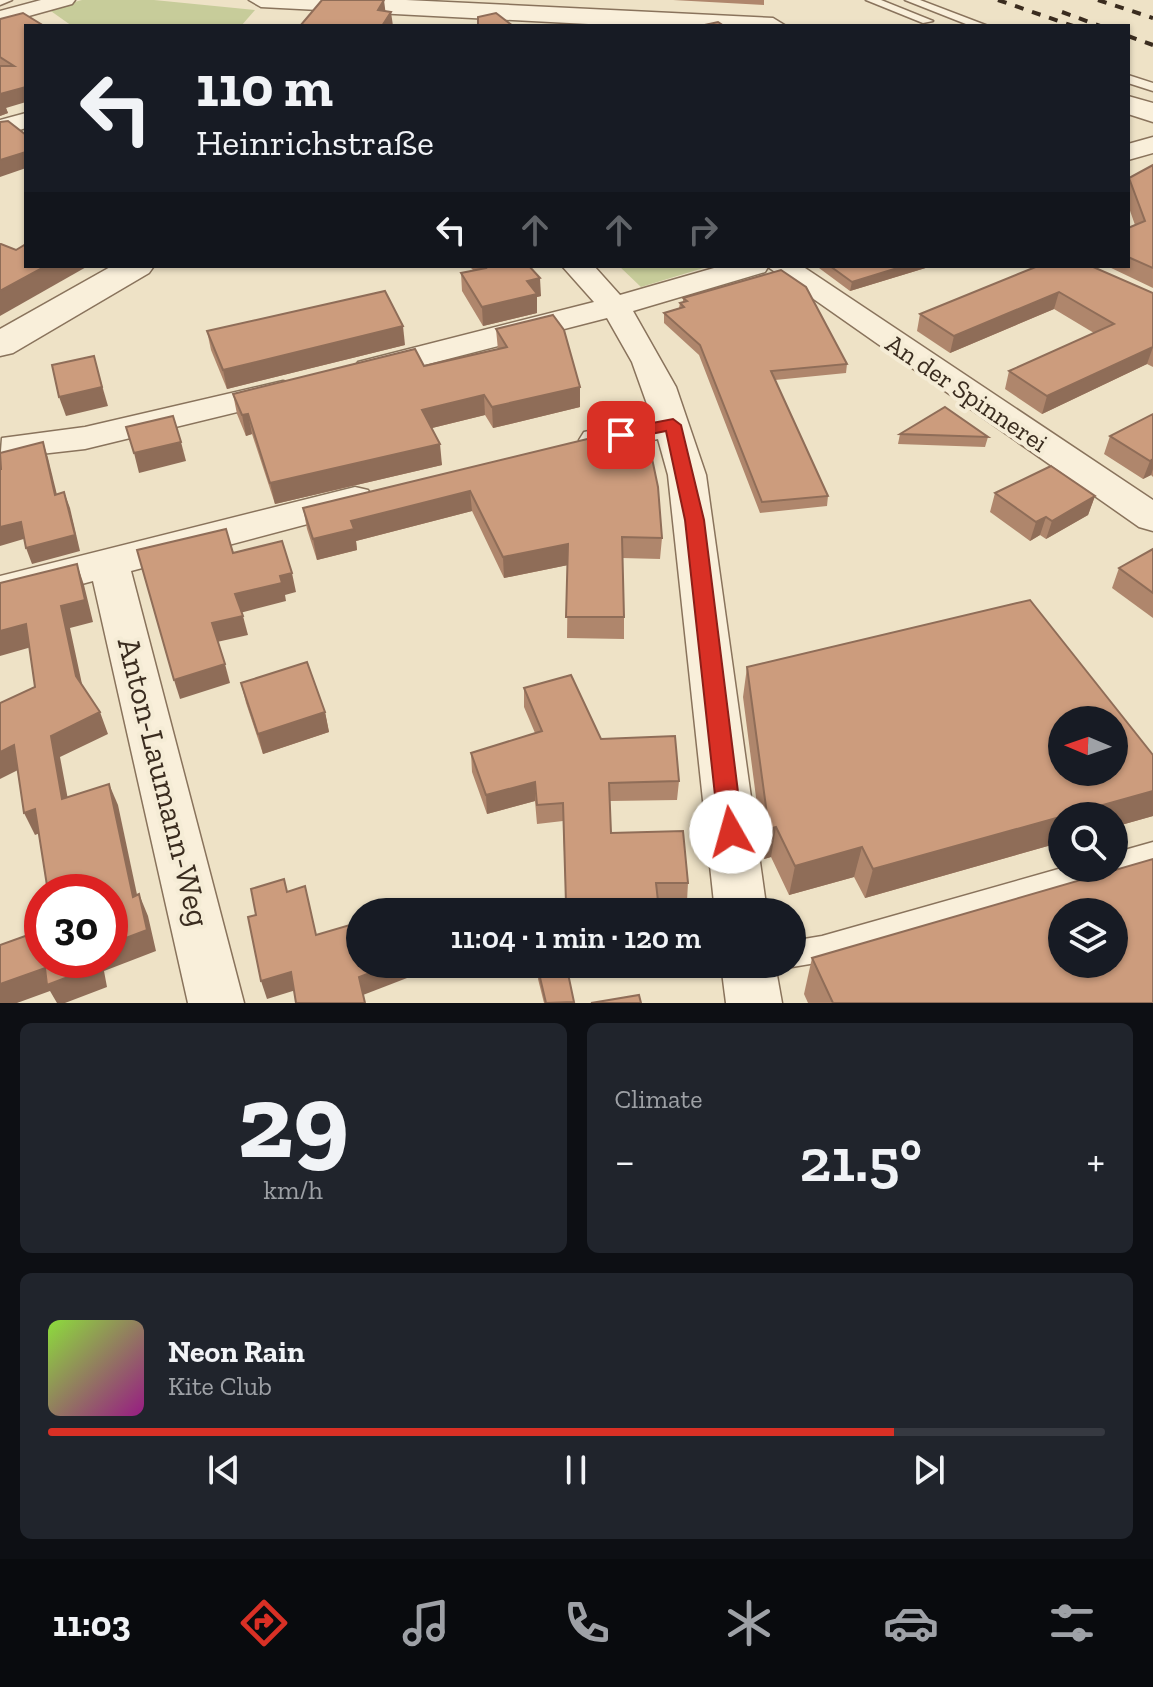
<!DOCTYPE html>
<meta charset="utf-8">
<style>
:root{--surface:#171b24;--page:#20242c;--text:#f1f3f6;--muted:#9ea1a6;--line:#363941;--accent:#d93025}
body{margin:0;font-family:"Zilla Slab",serif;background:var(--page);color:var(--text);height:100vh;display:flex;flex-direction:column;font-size:30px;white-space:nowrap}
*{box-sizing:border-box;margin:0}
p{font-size:26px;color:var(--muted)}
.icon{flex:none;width:44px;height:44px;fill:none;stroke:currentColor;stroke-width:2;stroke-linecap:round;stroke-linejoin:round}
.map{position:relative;height:1003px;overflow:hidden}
.drawer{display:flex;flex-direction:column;gap:20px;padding:20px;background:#0d0f14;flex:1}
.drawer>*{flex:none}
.top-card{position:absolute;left:24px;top:24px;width:1106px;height:244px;border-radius:0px;box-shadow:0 2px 6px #0004;background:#171b24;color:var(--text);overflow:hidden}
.needle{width:52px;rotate:272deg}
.buttons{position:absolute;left:1048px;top:706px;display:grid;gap:16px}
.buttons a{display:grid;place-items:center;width:80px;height:80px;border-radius:50%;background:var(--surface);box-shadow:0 2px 6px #0004;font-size:40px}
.speed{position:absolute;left:24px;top:874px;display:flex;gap:16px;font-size:40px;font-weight:700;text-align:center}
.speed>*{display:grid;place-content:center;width:104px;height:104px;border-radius:50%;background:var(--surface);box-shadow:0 2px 6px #0004;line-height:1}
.speed .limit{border:12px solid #d22;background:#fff;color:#111}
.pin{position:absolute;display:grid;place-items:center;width:68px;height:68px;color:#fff;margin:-34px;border-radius:16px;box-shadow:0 4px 12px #0006}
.me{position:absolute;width:88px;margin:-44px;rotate:353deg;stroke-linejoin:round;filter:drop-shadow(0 0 6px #0008)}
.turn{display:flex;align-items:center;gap:28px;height:168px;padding:0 40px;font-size:36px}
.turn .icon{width:104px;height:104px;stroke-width:2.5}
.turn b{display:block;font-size:56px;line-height:68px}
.lanes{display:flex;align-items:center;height:76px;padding:0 40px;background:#0003;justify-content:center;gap:40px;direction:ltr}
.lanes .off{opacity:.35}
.big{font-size:60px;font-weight:600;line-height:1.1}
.drawer .card{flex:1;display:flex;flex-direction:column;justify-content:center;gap:12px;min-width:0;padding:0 28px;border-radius:12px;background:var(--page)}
.drawer .dial{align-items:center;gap:0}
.dial b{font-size:104px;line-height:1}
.song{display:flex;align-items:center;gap:24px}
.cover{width:96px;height:96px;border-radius:12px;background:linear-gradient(135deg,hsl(90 70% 55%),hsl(310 70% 35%))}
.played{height:8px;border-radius:4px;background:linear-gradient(90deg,var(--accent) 80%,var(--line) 80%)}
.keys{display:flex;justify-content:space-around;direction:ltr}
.heat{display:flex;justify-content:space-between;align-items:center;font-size:44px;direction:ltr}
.drawer .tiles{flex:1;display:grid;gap:20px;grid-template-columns:1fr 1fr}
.card:last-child{grid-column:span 2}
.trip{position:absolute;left:346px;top:898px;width:460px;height:80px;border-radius:40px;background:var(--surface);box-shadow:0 2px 6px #0004;font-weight:600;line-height:80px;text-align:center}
.tab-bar{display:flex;height:128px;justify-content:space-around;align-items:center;background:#090b0e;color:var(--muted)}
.tab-bar .icon{width:56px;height:56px}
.tab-bar .active{color:var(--accent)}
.tab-bar b{font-size:36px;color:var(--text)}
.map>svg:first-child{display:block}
</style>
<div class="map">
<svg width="1153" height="1003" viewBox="0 0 1153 1003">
<rect width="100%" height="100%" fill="#eee2c6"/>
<!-- green -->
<g fill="#c7cc9a">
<path d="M82,0H154L255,10L241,26H72L48,9Z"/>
<path d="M619,266H710L641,287Z"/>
</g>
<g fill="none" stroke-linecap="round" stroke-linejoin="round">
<defs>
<g id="service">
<path d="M0,0H12L0,5Z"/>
<path d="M866,0H881L933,21L923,23Z"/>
<path d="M905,0H920L988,26H971Z"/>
<path d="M1128,75L1153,83V91L1128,83Z"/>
<path d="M1153,842V864L822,962L792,967L784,964H792V941L822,936L1062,868H1114V853Z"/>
</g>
<g id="minor">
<path d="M41,0H75L72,4L0,24V11Z"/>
<path d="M26,113V128L0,136V120Z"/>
<path d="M1153,137V153L1128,160V144Z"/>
<path d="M562,266H594L620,295L721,266H802L1153,500V531L1139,527L768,267L765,272L633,311L676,387L706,475L767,912H715L668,475L658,439L597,451L584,448L579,440L584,432L652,418L632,362L607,318L370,379L358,376L353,369L358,362L594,302Z"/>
<path d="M283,381L295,384L300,391L295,398L85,449L23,456L0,464L2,438L85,427Z"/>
<path d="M355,487L368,490L374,499L368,508L131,571L244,1003H188L93,581L0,606V576Z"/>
<path d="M721,964H775L782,1003H726Z"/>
</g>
<g id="tertiary">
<path d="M249,0H406L773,18L786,26H626L261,7Z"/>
<path d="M1128,96L1153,103V122L1128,114Z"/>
<path d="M112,266H154L149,273L13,353L0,356V329Z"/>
</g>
</defs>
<!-- service casing -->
<use href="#service" stroke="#89735c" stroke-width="3"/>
<!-- minor casing -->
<use href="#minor" stroke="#89735c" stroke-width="3"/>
<!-- tertiary casing -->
<use href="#tertiary" stroke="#89735c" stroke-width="3"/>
<!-- service -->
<use href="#service" fill="#f9efda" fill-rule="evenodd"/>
<!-- minor -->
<use href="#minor" fill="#f9efda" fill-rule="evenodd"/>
<!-- tertiary -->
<use href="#tertiary" fill="#f9efda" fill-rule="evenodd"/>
<!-- rail -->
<g stroke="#3a2c1f" stroke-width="4" stroke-dasharray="9 9" stroke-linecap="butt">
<path d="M998,0L1073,26"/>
<path d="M1098,0L1153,18"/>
<path d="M1062,12L1100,26"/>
<path d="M1128,36L1153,45"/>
</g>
</g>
<!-- wall -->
<g fill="#af866c">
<path d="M673,0H764V5Z"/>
<path d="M23,13L6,108L8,113L0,116V19Z"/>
<path d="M1153,165V288L1107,266H1128V228L1135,225L1128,205V180L1129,178Z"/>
<path d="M469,266H529L541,296L537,297V313L483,326L462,291L461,273L473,270Z"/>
<path d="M820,266H932L850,291L819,268Z"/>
<path d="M1038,266L1153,293V367L1147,364L1042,414L1005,389L1009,371L1094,333L1054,309L950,353L917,331L920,314Z"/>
<path d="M683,298L847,364L846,373L775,380L828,496L827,506L760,513L699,355L664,323V313L679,308L680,303L683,302Z"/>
<path d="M496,329L580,407L493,428L485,415L432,428L442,465L275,504L252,434L246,436L237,414L233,394L424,366L498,350Z"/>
<path d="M207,331L405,345L227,389L211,350Z"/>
<path d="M1153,414V477L1151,475L1143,479L1104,454L1110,436Z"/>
<path d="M645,425L662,538L660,559L622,558L624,617V639L567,638L568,565L504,578L472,511L356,541L357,550L317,560L307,529L303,508Z"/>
<path d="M900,434L988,437L985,447L898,444Z"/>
<path d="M995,493L1095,496L1088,515L1046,539L1040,535L1030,541L990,512Z"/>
<path d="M1153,549V618L1112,588L1119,568Z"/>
<path d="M747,667L1153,816L1114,827V816H1062V842L865,898L854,877L789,895L771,857L764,859L743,697Z"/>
<path d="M241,683L325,712L329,732L263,754L246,703Z"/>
<path d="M524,688L601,739L679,781L677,800L610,801L611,833L688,883L687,901L658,902L657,912H566L563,821L537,824L535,801L487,814L472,772L471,753L535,733L524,707Z"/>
<path d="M812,958L1153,1003H808L804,994Z"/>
<path d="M538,969L574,1003H544L538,979Z"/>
</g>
<!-- shaded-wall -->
<g fill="#8f6d58">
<path d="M384,0L386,16L378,10Z"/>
<path d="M391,12L393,26H382Z"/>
<path d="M26,87V102L6,108L8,113L0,116V94Z"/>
<path d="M26,152V168L0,177V160Z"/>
<path d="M46,266H88L0,316V291Z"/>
<path d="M904,266H932L850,291L852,282Z"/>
<path d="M540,278L541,296L537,297V313L483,326L482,307L527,281Z"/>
<path d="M1059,292L1054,309L950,353L954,336Z"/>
<path d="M403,326L405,345L227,389L223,370Z"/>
<path d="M1153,347L1147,364L1042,414L1047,396Z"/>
<path d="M99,375L108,406L66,416L59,397Z"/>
<path d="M580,387V407L493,428L492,407Z"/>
<path d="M484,395L485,415L424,430L422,410Z"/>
<path d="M248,414L252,434L246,436L242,415Z"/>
<path d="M43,442L48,458L61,511L55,495Z"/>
<path d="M181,442L186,461L139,473L134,453Z"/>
<path d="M440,444L442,465L275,504L270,483Z"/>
<path d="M1153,459V469L1151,475L1143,479L1150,461Z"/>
<path d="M470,491L472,511L356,541L357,550L317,560L313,539L351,521Z"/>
<path d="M64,492L70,508L80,551L32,564L26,548Z"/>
<path d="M1095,496L1088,515L1046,539L1052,521Z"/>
<path d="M1046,517L1040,535L1030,541L1036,522Z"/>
<path d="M21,522L27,538L0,546V527Z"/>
<path d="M568,544V565L504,578L503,557Z"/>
<path d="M77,564L84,585L93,622L70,628L85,698L76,676L61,606Z"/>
<path d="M292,573L296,592L285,595L286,601L240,613L235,594L280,576Z"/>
<path d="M243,616L248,635L217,642L212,623Z"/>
<path d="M26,624L35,646L0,656V631Z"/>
<path d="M225,664L230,683L180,699L174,680Z"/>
<path d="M100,712L108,734L60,757L72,821L62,799L51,736Z"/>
<path d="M325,712L329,732L263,754L258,734Z"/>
<path d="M14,745L24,767L0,779V752Z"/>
<path d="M535,782V801L487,814L486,795Z"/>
<path d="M109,784L118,805L142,918L133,897Z"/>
<path d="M1153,791V816L1114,827V816H1062Z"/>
<path d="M35,809L45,831L35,835L24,813Z"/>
<path d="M1062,816V842L865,898L873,869Z"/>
<path d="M776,827L771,857L764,859L769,829Z"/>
<path d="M862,847L854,877L789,895L795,866Z"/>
<path d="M139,894L148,916L156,951L104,971L107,987L65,1003H57L50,991L17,1003H0V984L45,968L95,960H110V944Z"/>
<path d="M393,964H419L420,973L363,995L359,977Z"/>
<path d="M291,972L296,990L267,999L261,981Z"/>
</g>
<!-- building -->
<g fill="#cc9c7d" stroke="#8f6d58" stroke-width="2" fill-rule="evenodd">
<path d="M322,0H384L378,10L391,12L382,26H300Z"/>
<path d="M23,13L44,26H26V87L0,94V66H14L0,57V19Z"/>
<path d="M496,13L513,26H478V17Z"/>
<path d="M718,22L724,26H700Z"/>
<path d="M8,121L26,135V152L0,160V122Z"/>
<path d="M1153,165V268L1128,257V228L1145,221L1129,178Z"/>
<path d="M0,244H1L16,250L26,244V266H46L0,291Z"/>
<path d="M485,266H529L540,278L527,281L537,294L482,307L461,273L486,268Z"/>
<path d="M830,266H904L852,282Z"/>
<path d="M1038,266H1091L1153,293V347L1047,396L1009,371L1114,324L1059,292L954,336L920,314Z"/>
<path d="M781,270L806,287L847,364L771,371L828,496L762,502L700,345L664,313L684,307L680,303L687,301L683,298Z"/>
<path d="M385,291L403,326L223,370L207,331Z"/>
<path d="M553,315L564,330L580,387L492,407L484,395L422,410L440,444L270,483L248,414L242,415L233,394L415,349L424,366L507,347L496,329Z"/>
<path d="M94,356L102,387L59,397L52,365Z"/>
<path d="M945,407L988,437L900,434Z"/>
<path d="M1153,414V459L1150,461L1110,436Z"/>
<path d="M173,416L181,442L134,453L126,427Z"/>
<path d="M645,425L658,487L662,538L622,537L624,617H566L568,544L503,557L470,491L351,521L354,529L313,539L303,508Z"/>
<path d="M43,442L55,495L64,492L75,535L26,548L21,522L0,527V469H1L0,453Z"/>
<path d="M1051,466L1095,496L1052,521L1046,517L1036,522L995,493Z"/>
<path d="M226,529L233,553L282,541L292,573L280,576L282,583L235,594L243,616L212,623L225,664L174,680L137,550Z"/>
<path d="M1153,549V593L1119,568Z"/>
<path d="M77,564L85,600L61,606L76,676L100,712L51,736L62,799L109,784L133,897L139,894L147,930L110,944V892H48L35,809L24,813L14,745L0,752V703L35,687L26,624L0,631V583Z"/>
<path d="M1030,600L1153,755V791L873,869L862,847L795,866L776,827L769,829L747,667ZM1062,720H1114V772H1062Z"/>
<path d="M307,662L325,712L258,734L241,683Z"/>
<path d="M571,675L601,739L675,736L679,781L609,783L611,833L683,831L688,883H656L658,901L566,903L563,803L537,805L535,782L486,795L471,753L542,731L524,688Z"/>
<path d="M1153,859V1003H833L812,958ZM1062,912H1114V964H1062Z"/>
<path d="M284,879L287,892L305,886L316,935L360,922V964H393L359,977L365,1003H296L291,972L261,981L248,917L256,915L251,889Z"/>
<path d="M404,908L405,912H391Z"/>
<path d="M42,930V960H95L97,966L47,985L45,968L0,984V945Z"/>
<path d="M562,964H566L574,1002L546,1003L538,969Z"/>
<path d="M639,995L641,1003H591Z"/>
</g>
<!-- route -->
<path fill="#d93025" stroke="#8d1f18" stroke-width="2" d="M673,419L681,425L704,520L743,832L740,839L731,842L723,839L719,832L685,520L666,431L621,440L612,435L621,429Z"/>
<g text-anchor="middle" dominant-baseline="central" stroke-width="8" stroke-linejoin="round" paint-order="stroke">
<!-- street labels -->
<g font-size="26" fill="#3a2c1f" stroke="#f5ecd6">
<text transform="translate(967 393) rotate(34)">An der Spinnerei</text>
</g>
<!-- near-street labels -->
<g font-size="32" fill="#3a2c1f" stroke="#f5ecd6">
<text transform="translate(164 782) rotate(76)">Anton-Laumann-Weg</text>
</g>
</g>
</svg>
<div class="buttons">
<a><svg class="needle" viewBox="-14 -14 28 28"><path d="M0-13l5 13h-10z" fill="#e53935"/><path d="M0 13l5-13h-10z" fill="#9ea1a6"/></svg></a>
<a><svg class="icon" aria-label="search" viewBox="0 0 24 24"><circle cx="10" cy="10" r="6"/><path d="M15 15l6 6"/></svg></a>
<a><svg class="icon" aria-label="layers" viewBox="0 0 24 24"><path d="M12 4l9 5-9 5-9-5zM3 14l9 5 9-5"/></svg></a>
</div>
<div class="speed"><div class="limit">30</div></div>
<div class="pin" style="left:621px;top:435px;background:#d93025"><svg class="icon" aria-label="arrive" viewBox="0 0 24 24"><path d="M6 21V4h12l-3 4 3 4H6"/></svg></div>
<svg class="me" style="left:731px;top:832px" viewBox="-20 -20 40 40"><circle r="19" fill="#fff"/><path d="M0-13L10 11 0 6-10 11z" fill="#d93025"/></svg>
<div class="trip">11:04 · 1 min · 120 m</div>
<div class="top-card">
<div class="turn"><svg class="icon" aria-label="left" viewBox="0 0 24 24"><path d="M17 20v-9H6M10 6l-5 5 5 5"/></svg><div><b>110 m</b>Heinrichstraße</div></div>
<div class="lanes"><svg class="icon" aria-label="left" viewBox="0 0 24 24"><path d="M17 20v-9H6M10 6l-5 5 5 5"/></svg><svg class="icon off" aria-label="ahead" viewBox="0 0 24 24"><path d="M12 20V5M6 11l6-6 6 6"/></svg><svg class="icon off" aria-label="ahead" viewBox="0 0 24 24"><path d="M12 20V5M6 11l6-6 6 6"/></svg><svg class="icon off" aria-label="right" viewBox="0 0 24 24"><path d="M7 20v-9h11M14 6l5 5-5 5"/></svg></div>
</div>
</div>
<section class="drawer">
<div class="tiles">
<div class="card dial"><b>29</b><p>km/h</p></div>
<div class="card"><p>Climate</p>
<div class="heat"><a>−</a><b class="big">21.5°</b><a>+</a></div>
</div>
<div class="card">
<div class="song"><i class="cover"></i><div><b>Neon Rain</b><p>Kite Club</p></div></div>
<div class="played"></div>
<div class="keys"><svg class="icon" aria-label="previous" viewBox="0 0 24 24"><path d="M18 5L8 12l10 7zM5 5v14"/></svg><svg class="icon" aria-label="pause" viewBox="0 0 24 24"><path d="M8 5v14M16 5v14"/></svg><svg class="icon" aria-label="next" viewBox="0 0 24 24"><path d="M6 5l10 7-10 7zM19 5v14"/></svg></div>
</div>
</div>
</section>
<nav class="tab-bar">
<b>11:03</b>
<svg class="icon active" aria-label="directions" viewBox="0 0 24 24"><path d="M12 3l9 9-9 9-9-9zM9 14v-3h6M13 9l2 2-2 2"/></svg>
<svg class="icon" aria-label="music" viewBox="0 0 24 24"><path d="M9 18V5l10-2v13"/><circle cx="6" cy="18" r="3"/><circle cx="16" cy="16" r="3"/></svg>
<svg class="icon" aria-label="phone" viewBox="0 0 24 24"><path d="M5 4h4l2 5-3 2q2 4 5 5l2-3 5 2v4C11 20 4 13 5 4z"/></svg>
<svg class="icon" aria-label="climate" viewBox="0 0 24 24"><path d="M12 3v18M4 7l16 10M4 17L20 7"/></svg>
<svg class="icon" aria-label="car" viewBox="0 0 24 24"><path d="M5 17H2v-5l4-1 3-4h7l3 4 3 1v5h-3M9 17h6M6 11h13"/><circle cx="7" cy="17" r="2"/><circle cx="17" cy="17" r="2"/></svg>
<svg class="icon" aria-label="filters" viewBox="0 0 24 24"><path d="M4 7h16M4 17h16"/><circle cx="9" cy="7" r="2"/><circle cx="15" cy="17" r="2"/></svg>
</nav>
